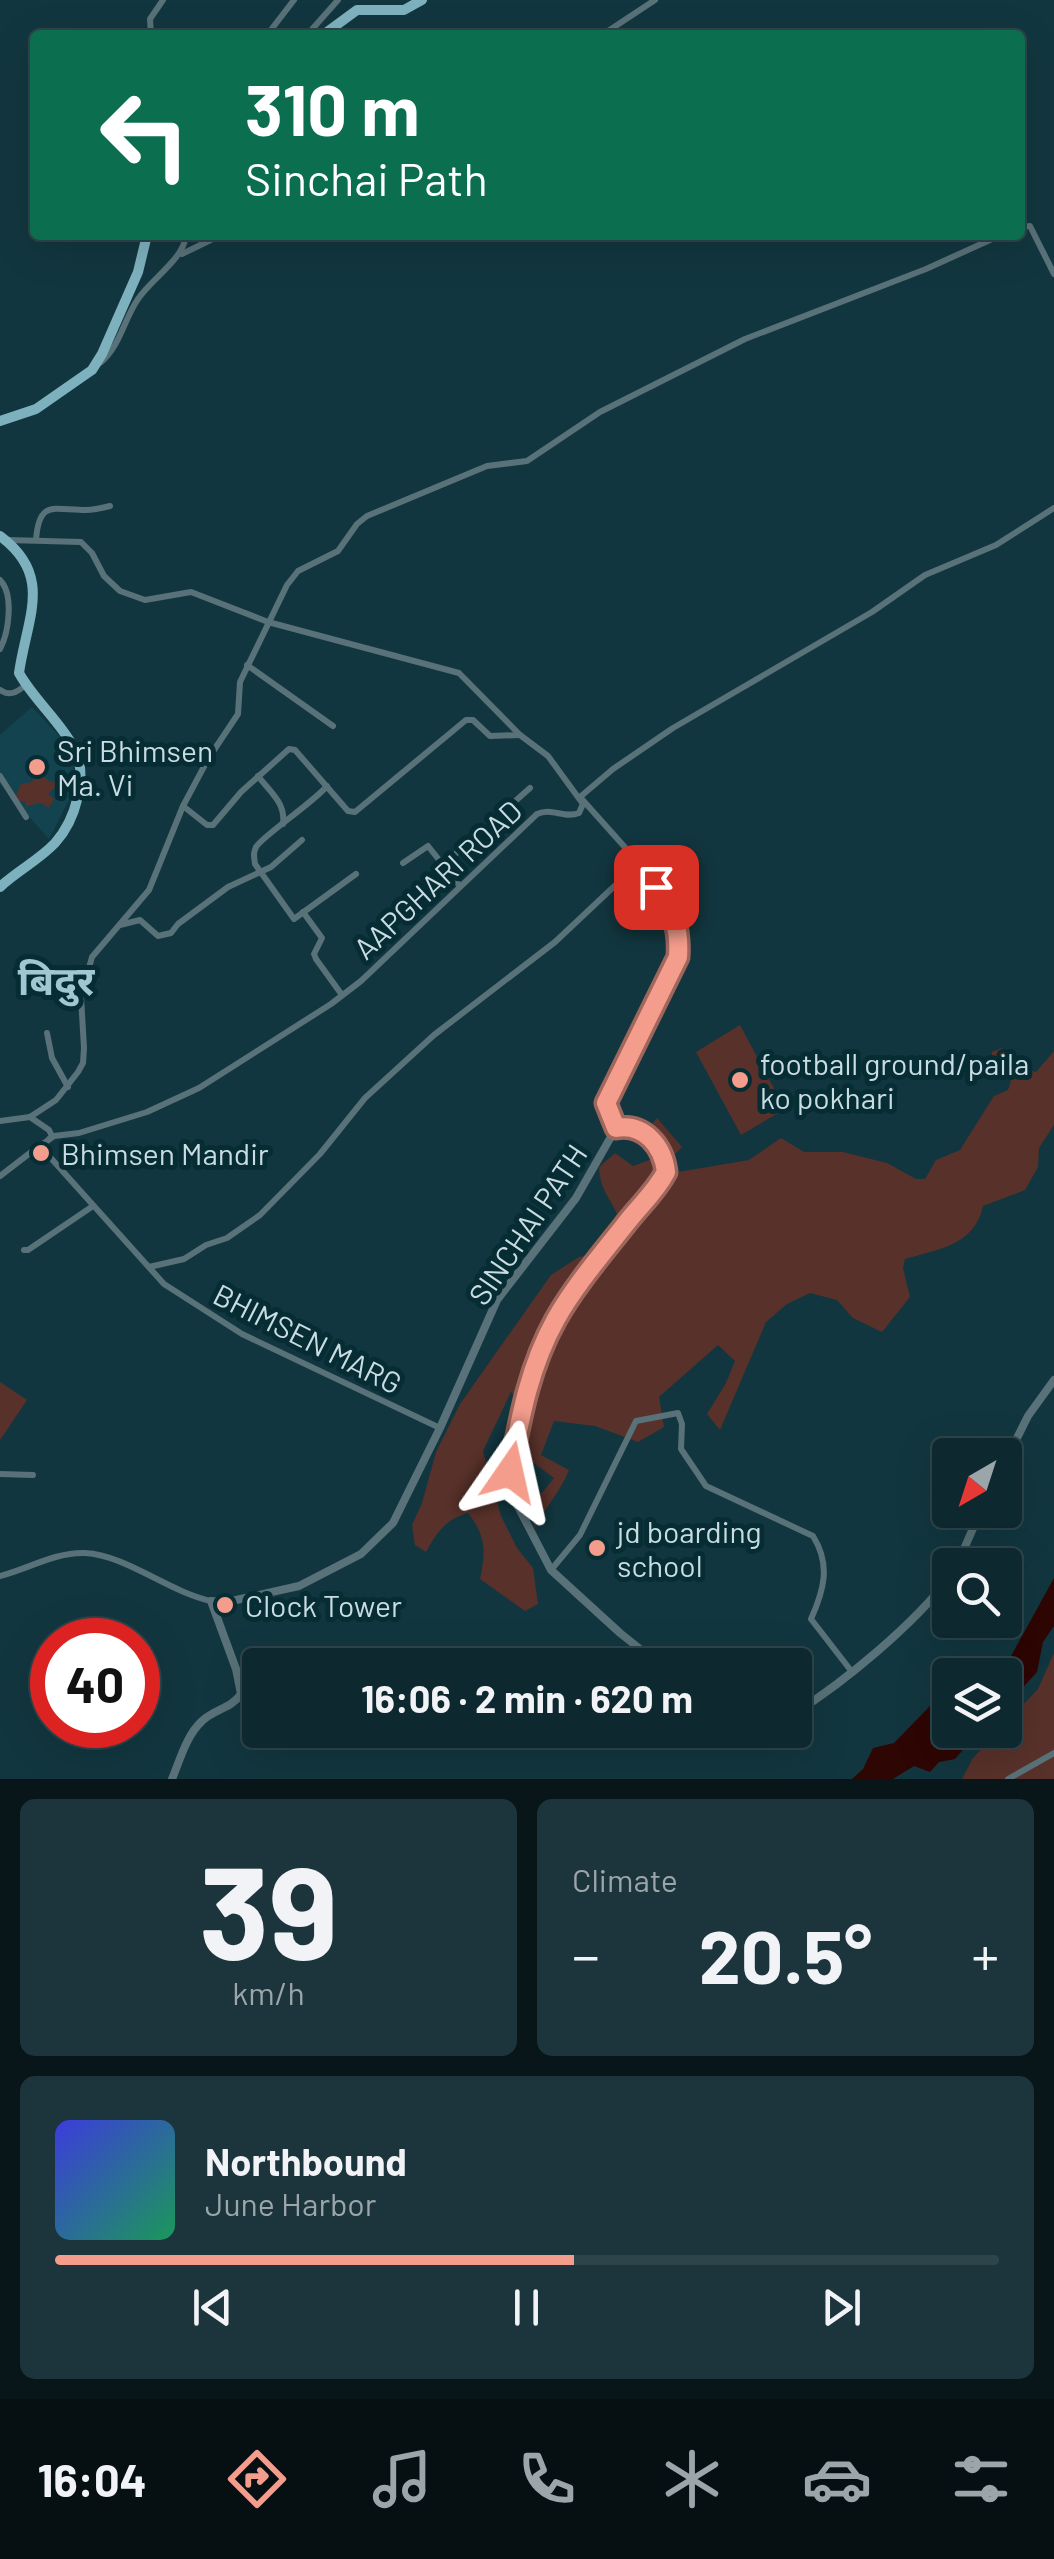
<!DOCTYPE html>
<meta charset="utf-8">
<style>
:root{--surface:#0e282f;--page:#1c343b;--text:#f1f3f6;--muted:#9ba6aa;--line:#2e444b;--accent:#f49d8d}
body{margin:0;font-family:Barlow,"Noto Sans Devanagari",sans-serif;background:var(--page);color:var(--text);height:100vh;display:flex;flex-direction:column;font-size:38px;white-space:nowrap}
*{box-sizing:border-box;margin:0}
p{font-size:32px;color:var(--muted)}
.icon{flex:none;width:55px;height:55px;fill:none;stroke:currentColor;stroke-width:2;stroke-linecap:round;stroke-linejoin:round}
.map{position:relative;height:1779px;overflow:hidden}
.sheet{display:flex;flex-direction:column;gap:20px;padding:20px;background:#08161a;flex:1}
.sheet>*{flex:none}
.hud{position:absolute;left:30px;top:30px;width:995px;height:210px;border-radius:10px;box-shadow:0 10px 40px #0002,0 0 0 2px var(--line);background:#0b6e4f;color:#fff;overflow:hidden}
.needle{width:65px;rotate:219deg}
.buttons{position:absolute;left:932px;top:1438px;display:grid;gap:20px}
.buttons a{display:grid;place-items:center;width:90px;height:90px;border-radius:10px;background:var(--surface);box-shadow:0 10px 40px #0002,0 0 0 2px var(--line);font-size:50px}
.speed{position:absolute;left:30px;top:1618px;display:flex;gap:20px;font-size:50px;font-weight:700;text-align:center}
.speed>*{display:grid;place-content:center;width:130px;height:130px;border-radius:50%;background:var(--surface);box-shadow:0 10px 40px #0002,0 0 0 2px var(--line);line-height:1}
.speed .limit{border:15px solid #d22;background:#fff;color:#111}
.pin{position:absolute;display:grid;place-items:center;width:85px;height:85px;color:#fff;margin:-42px;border-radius:20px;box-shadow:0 5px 15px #0006}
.me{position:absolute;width:110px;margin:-55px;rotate:11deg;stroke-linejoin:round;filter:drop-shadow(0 0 8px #0008)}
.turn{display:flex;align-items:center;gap:35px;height:210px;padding:0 50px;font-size:45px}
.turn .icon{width:130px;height:130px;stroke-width:2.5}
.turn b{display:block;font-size:70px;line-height:85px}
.big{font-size:75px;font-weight:700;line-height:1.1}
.sheet .tile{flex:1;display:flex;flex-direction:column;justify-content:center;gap:15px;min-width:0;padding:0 35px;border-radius:15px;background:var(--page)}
.sheet .dial{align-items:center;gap:0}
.dial b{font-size:130px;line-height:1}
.song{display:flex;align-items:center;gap:30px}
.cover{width:120px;height:120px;border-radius:15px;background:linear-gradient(135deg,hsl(240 70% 55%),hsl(150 70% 35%))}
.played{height:10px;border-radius:5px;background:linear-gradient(90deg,var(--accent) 55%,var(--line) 55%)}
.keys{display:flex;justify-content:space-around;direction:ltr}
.heat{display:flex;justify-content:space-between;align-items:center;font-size:55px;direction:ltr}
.sheet .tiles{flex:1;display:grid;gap:20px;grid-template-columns:1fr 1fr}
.tile:last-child{grid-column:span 2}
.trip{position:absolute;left:242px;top:1648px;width:570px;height:100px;border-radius:10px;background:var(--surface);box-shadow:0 10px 40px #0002,0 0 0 2px var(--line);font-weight:700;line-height:100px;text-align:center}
.menu{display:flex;height:160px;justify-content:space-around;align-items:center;background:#061013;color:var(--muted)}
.menu .icon{width:70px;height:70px}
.menu .selected{color:var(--accent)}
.menu b{font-size:45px;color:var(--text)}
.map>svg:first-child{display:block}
</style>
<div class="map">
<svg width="1054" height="1779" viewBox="0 0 1054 1779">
<rect width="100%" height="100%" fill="#12363f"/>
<!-- built -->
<path fill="#13434e" d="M32,707L72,750L75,788L49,839L0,784V735Z"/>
<!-- green -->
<g fill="#58312a">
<path d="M37,771L50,782L63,779L48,794L54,799L49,808L41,803L26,806L25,801H19L16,795L21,784L32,782Z"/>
<path d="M740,1025L785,1109L741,1135L696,1052Z"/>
<path d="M1002,1048L1020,1067L1036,1072L1054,1051V1125L1039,1148L1038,1167L1025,1190L983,1206C975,1245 939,1249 905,1259L903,1268L910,1297L882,1332L853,1318L837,1300L810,1293L787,1304L766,1322L720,1430L707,1414L726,1383L735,1361L718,1345L659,1397L664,1427L638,1442L595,1426L554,1421L541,1455L569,1470C559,1494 546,1506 534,1529L536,1500L554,1478L528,1459L526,1407L511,1392L483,1451L501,1516L517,1548L533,1568L538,1604L525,1611L480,1579C486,1551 486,1536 468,1513C446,1519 437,1532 426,1552L415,1545L412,1525L422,1503L436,1452L460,1404L551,1275L579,1257L601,1254C639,1207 601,1211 599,1167L615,1153L633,1166L655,1158L647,1130L657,1118L682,1147L671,1158L678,1172L749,1160L781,1138L804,1152H843L887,1163L916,1179H925L936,1160L960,1150L994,1096L1008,1090L1011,1081L992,1060V1052Z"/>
<path d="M0,1382L27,1400L0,1440Z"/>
<path d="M1054,1653V1779H962L973,1758L999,1730H1005V1724L1038,1689Z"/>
</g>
<!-- water -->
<g fill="#2e0603">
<path d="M1054,1578V1626L1043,1642L1037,1672L1005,1707V1675H988L1000,1669L1011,1656Z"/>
<path d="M950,1697V1730H980L955,1759L939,1762L930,1772L914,1766L893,1779H852L863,1769L873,1748L894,1743L930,1706Z"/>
</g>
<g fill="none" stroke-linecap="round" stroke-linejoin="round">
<!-- minor -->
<g stroke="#597178" stroke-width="6">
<path d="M151,35L150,19L163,0"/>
<path d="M267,35L294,0"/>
<path d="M307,35L338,0"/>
<path d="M602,35L655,0"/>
<path d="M1020,227L1030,226L1054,274"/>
<path d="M182,254L221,235"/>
<path d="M100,363C120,347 124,319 138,299C152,278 184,259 186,235"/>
<path d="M8,540L81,542L92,553L104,576L120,591L145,600L191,592L268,622L459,673L520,735L548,756L583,804L579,813C564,819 552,807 537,814L361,981L331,1004L199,1088L147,1112L79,1133L54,1136L40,1146"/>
<path d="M36,540C39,499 54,510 86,510C94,510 102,508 110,506"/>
<path d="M0,580C14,594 9,632 0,649"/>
<path d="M247,665L333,726"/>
<path d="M0,690C10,697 17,692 26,685"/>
<path d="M0,776L26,817"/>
<path d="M258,776C270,792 286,803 283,824"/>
<path d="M327,786C313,803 262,836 256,847C253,854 254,856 255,864L294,919L356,874"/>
<path d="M183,806L207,825H213L241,792L289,749L295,750L348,811L355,812L466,720H473L490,736L520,735"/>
<path d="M403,863L428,846L459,885"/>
<path d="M443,865L530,788"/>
<path d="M303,912L322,938L314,954L316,959L342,995"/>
<path d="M120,925L140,920L158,936L171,933L178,924L228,887L271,867L302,840"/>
<path d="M47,1033L52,1058L68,1087"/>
<path d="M30,1117L49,1130L52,1136L49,1139"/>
<path d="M0,1121L30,1117L56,1100L78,1072L83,1063L84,1048L81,997L92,957L149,890L183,806L208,759L238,714L240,682L287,585L298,571L338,551L357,524L367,516L487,466L527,461L600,412L745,339L926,269L1001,235"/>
<path d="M616,1128L605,1103L608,1092L651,1017L678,957L679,939L673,911L639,863L580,797L613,769L673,728L872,612L925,575L996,545L1054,508"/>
<path d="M40,1146L164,1284L242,1334L440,1428"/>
<path d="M0,1176L39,1146"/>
<path d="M24,1250H28L93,1206"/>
<path d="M149,1267L184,1259L206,1245L227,1238L260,1215L320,1154L365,1098L434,1035L555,942L639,863"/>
<path d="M0,1474L33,1475"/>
<path d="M551,1570L580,1535L636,1421L678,1413L682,1424L681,1449L706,1486L813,1536C831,1565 824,1590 811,1619L852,1672"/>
<path d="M0,1576C28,1569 55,1552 85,1553C126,1555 169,1592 211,1601"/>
<path d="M1008,1779L1054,1753"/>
</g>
<!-- tertiary -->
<g stroke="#597178" stroke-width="8">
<path d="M1005,1462L1028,1416L1054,1380"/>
<path d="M957,1565L981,1510"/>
<path d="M795,1713C846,1681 914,1624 950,1577"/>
<path d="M172,1779C180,1760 186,1736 202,1721C214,1709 231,1709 241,1694L236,1669L211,1601L227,1602L299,1586L361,1554L393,1523L440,1428L497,1300L576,1198L616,1128C644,1123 663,1146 666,1172L661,1184L625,1225L557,1317L537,1358L525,1397L509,1472L511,1493L551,1570L620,1633L660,1665"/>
</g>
<!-- primary -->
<g stroke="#7eb1be" stroke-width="10">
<path d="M323,35L357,10H404L422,0"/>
<path d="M0,421L36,409L92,370L102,354L138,272L147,235"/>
<path d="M0,536C54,576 27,617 19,673C34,700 60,721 74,748C89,776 75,821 55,843C39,860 17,871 0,887"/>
</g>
</g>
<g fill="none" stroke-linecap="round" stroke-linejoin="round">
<defs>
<path id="route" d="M510,1472C520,1419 529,1367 556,1319C574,1287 601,1255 624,1226C638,1207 655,1193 666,1172C663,1146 644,1123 616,1128L606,1103L678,957C680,928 673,910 656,887"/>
</defs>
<!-- route casing -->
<use href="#route" stroke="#9f665c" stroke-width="25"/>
<!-- route -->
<use href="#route" stroke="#f49d8d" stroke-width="18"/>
</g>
<!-- markers -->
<g fill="#f49d8d" stroke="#062c34" stroke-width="4">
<circle cx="37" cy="767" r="10"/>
<circle cx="740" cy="1080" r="10"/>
<circle cx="41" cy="1153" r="10"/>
<circle cx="597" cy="1548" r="10"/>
<circle cx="225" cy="1605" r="10"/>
</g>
<g text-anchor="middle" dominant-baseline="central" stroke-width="10" stroke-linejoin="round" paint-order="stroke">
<!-- poi labels -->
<g font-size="30" fill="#c9dce1" stroke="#062c34" text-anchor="start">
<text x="57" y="750">Sri Bhimsen<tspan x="57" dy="34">Ma. Vi</tspan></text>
<text x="760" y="1063">football ground/paila<tspan x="760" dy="34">ko pokhari</tspan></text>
<text x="61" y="1153">Bhimsen Mandir</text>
<text x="617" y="1531">jd boarding<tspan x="617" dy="34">school</tspan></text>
<text x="245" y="1605">Clock Tower</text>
</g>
<!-- street labels -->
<g font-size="30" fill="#c9dce1" stroke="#062c34">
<text transform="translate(437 879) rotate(-43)">AAPGHARI ROAD</text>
<text transform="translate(527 1224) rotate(-56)">SINCHAI PATH</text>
<text transform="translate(308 1338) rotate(27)">BHIMSEN MARG</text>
</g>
<!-- district labels -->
<g font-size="40" font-weight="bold" fill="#a1c7d2" stroke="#062c34">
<text x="56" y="979">बिदुर</text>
</g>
</g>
</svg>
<div class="buttons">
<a><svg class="needle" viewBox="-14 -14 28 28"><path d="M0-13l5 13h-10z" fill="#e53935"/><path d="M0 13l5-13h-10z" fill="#9ba6aa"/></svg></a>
<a><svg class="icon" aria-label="search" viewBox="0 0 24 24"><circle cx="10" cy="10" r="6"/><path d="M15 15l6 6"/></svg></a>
<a><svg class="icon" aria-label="layers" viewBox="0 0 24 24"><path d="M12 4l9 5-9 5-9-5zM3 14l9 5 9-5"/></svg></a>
</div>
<div class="speed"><div class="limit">40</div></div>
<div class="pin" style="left:656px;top:887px;background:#d93025"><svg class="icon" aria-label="arrive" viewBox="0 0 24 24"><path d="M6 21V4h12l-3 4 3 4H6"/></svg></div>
<svg class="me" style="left:510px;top:1472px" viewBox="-20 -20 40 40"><path d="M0-17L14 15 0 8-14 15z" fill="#f49d8d" stroke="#fff" stroke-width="4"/></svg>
<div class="trip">16:06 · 2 min · 620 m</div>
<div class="hud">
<div class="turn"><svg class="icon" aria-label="left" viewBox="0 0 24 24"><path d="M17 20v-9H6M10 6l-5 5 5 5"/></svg><div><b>310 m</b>Sinchai Path</div></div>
</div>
</div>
<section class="sheet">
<div class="tiles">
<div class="tile dial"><b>39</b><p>km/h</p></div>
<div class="tile"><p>Climate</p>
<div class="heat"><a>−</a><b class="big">20.5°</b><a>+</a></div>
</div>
<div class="tile">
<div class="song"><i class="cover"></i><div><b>Northbound</b><p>June Harbor</p></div></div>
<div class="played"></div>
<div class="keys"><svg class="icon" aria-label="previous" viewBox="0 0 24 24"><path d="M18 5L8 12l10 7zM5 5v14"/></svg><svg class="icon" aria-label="pause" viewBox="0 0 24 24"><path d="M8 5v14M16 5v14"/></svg><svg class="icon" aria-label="next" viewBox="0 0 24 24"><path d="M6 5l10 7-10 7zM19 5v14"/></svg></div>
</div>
</div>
</section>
<nav class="menu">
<b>16:04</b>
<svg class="icon selected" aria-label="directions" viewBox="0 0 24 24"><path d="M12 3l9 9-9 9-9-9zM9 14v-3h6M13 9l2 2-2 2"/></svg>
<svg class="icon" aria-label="music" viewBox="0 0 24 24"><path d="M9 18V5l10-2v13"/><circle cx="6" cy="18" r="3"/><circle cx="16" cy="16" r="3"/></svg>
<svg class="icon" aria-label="phone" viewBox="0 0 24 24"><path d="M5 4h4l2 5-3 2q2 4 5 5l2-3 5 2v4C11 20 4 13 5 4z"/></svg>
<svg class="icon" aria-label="climate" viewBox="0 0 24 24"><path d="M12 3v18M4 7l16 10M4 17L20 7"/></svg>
<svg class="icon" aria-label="car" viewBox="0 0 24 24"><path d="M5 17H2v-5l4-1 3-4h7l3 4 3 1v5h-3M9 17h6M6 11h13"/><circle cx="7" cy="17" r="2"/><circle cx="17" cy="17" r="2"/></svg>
<svg class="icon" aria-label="filters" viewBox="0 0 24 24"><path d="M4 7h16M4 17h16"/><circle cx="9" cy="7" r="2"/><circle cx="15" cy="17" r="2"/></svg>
</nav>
